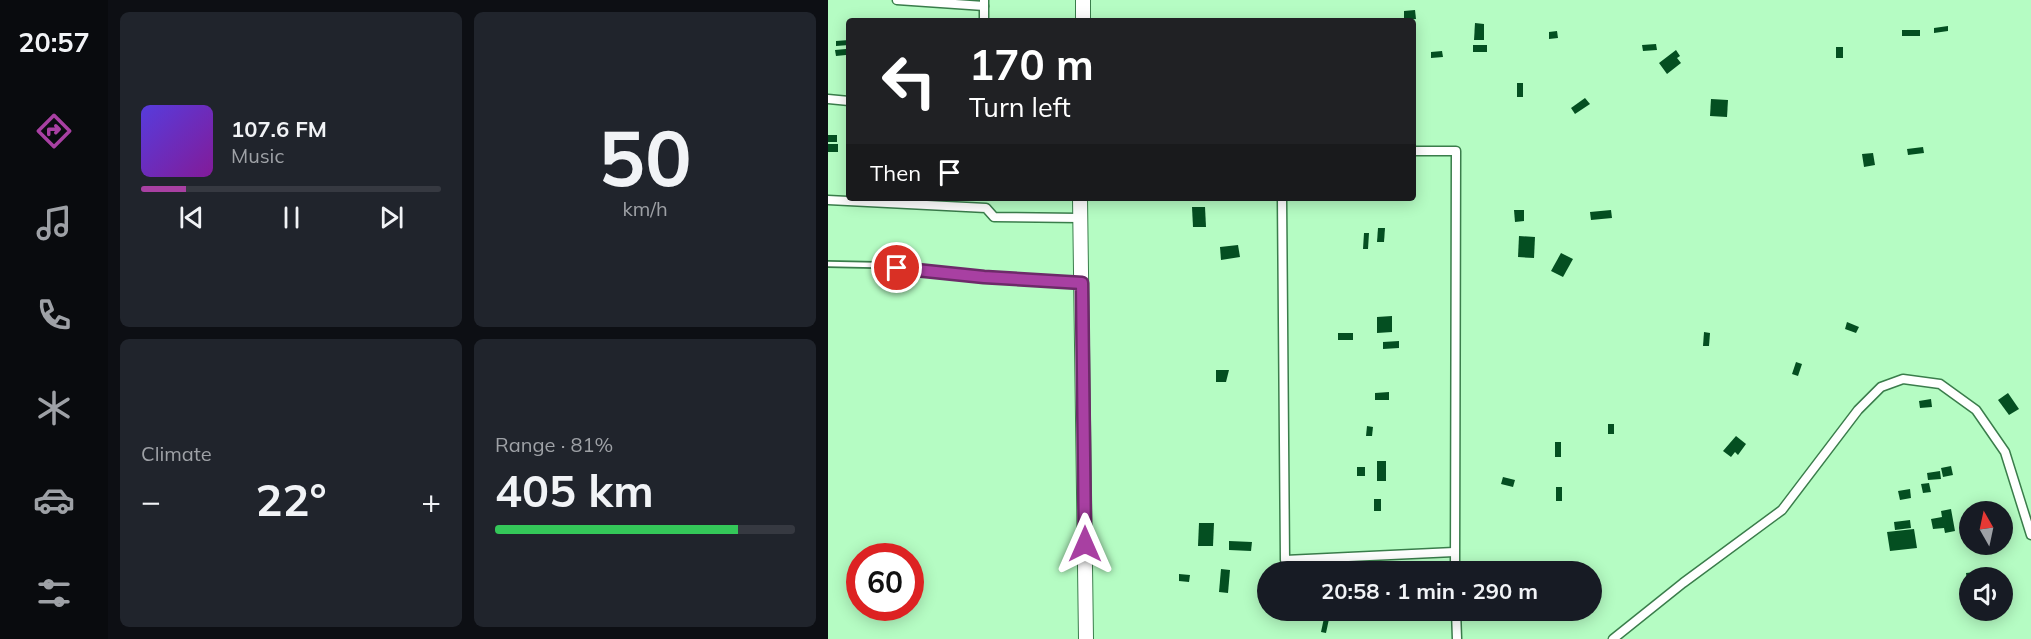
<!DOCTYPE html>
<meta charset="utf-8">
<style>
:root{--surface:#171b24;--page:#20242c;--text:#f1f3f6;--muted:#9ea1a6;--line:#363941;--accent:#a840a2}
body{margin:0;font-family:Mulish,sans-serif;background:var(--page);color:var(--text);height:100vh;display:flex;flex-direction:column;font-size:22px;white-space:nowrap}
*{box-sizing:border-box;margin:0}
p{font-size:20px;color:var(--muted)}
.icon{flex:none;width:33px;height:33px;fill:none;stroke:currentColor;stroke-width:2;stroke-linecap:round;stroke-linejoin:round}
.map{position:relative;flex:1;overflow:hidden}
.details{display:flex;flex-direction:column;gap:12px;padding:12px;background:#0d0f14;width:720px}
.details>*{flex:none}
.hud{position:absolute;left:18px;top:18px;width:570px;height:183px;border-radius:6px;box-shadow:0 3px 15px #0003;background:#202124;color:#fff;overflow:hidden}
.needle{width:39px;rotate:351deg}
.buttons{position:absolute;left:1131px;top:501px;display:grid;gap:12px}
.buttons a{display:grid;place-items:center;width:54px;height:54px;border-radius:50%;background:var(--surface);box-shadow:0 3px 15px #0003;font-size:30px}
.speed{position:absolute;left:18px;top:543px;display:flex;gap:12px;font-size:30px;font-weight:700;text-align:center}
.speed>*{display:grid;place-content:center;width:78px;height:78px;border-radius:50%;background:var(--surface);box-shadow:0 3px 15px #0003;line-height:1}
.speed .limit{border:9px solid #d22;background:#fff;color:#111}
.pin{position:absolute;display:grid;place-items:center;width:51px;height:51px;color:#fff;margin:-26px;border:3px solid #fff;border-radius:50%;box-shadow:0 2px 6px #0007}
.me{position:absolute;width:66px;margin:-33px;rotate:0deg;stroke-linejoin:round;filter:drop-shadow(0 0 4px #0008)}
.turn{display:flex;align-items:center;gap:21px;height:126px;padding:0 24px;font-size:27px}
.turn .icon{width:78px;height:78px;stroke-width:2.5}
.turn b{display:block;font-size:42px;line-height:51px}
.then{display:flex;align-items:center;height:57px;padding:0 24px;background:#0003;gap:12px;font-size:22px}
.big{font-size:45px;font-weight:700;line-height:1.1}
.details .tile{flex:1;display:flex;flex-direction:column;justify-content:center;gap:9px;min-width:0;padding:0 21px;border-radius:9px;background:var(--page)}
.details .dial{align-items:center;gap:0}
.dial b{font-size:78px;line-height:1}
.song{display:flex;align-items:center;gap:18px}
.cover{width:72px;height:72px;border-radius:9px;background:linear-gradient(135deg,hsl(250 70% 55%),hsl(290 70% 35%))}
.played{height:6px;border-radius:3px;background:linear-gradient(90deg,var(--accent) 15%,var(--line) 15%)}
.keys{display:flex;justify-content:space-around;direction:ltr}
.heat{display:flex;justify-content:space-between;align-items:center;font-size:33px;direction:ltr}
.charge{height:9px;border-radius:4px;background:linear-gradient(90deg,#34c759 81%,var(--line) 0)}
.details .tiles{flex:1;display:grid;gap:12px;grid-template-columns:repeat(2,1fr)}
.trip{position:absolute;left:429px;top:561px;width:345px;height:60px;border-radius:30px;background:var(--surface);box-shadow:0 3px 15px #0003;font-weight:700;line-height:60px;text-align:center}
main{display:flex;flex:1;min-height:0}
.dock{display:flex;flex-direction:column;width:108px;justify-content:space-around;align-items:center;background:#090b0e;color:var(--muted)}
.dock .icon{width:42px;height:42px}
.dock .selected{color:var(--accent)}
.dock b{font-size:27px;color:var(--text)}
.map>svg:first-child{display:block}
</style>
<main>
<nav class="dock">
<b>20:57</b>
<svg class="icon selected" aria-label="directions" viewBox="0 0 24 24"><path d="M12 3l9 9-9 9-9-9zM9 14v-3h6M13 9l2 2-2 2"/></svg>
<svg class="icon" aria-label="music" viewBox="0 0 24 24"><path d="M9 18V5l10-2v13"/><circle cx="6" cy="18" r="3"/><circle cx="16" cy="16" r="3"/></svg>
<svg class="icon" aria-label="phone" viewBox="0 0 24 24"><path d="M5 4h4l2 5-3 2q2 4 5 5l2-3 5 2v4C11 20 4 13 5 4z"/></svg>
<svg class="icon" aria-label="climate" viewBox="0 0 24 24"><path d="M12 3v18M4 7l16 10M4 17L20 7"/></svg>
<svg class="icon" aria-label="car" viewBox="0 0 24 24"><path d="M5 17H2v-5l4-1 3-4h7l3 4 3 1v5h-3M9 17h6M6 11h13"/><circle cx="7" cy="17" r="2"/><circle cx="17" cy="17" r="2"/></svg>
<svg class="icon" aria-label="filters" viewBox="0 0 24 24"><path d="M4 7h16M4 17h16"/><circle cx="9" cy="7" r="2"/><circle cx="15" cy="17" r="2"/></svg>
</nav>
<section class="details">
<div class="tiles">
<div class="tile">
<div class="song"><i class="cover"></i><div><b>107.6 FM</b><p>Music</p></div></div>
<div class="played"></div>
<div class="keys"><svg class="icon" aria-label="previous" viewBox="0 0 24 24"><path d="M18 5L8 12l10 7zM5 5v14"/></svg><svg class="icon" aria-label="pause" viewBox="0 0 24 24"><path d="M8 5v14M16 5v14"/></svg><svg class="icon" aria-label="next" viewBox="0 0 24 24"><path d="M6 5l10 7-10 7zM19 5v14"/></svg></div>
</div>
<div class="tile dial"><b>50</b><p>km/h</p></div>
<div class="tile"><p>Climate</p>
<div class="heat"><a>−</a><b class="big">22°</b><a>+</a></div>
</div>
<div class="tile"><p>Range · 81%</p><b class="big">405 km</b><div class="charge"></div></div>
</div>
</section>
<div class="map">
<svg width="1203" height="639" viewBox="0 0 1203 639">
<rect width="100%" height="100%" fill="#b5fcc3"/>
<!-- building -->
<g fill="#044f21">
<path d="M587,10L588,19L576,20V11Z"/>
<path d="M647,23L656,24V40H646Z"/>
<path d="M1120,26V31L1106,33V28Z"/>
<rect x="1074" y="30" width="18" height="6"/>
<path d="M729,31L730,38L721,39V32Z"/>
<path d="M21,40V45L8,46V41Z"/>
<path d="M828,44L829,50L815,51L814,45Z"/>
<rect x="645" y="45" width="14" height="7"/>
<rect x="1008" y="47" width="7" height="11"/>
<path d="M18,49V55L8,56L7,50Z"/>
<path d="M848,50L852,56L849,58L853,63L839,74L831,63Z"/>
<path d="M614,51L615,57L603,58V52Z"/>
<rect x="689" y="83" width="6" height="14"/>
<path d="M757,98L762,104L747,114L743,108Z"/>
<path d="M883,99L900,100L899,117L882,116Z"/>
<rect x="0" y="135" width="9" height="7"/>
<rect x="0" y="144" width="10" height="8"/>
<path d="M1095,147L1096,153L1080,155L1079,149Z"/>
<path d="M1045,153L1047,165L1036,167L1034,154Z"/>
<path d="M364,207H377L378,227H365Z"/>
<path d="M686,210H696V221L687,222Z"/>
<path d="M783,210L784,218L763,220L762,212Z"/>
<path d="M550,228H557L556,242H549Z"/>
<path d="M536,233H541L540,249H535Z"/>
<path d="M691,236L707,237L706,258L690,257Z"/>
<path d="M410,245L412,257L393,260L392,247Z"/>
<path d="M733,253L745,259L735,277L723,271Z"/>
<path d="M564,316V332L549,333V317Z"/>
<path d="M1019,322L1031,327L1028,333L1017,329Z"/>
<path d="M876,332L882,333L881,346H875Z"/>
<rect x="510" y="333" width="15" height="7"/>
<path d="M571,341V348L555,349V342Z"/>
<path d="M968,362L974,364L970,376L964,374Z"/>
<path d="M388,370H401L398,382H388Z"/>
<path d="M561,392V400H547V393Z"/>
<path d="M1180,393L1191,409L1181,415L1170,400Z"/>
<path d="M1103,399L1104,407L1092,408L1091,401Z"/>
<rect x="780" y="424" width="6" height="10"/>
<path d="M539,426L545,427L544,436H538Z"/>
<path d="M908,436L918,444L910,455L907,452L903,457L895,451Z"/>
<rect x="727" y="442" width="6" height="15"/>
<rect x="549" y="461" width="9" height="20"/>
<path d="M1123,466L1125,475L1115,477L1113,468Z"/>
<rect x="529" y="467" width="8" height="9"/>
<path d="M1112,471L1113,479L1100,480L1099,473Z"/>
<path d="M675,477L687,480L685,487L673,484Z"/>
<path d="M1101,483L1103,492L1095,493L1093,484Z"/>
<rect x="728" y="487" width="6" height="14"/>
<path d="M1082,489L1083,498L1072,500L1070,491Z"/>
<rect x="546" y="499" width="7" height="12"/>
<path d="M1123,509L1127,531L1117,533L1116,528L1105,529L1103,519L1114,517L1113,511Z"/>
<path d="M1082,520L1083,528L1067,530L1066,522Z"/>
<path d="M371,523H386L385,546H370Z"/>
<path d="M1086,529L1089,548L1062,551L1059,532Z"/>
<path d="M401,541L424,542L423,551L401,550Z"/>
<path d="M393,569L402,570L400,593L391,592Z"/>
<path d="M1147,572L1148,578H1142L1140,588L1138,573Z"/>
<path d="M351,574L362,575L361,582L351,581Z"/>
<path d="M496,618L501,619L498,633L493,632Z"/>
</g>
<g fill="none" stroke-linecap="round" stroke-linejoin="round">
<defs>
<path id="lane" d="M0,264L47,265L156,277L251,282"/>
<g id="street">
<path d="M69,0L156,6"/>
<path d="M156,0V21"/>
<path d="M0,99L21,101"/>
<path d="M585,151H628L627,572"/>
<path d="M454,198L457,560L626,552"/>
<path d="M0,200L158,208L166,217L252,218"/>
<path d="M628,610L629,639"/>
<path d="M785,639L855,583L954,510L1030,410L1053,387L1075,379L1112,384L1148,410L1177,452L1203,535"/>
</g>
<g id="primary">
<path d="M255,0V21"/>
<path d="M252,198L258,639"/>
</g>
</defs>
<!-- lane casing -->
<use href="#lane" stroke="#3a7d4b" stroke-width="8"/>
<!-- street casing -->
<use href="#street" stroke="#3a7d4b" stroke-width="11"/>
<!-- primary casing -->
<use href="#primary" stroke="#3a7d4b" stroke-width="16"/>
<!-- lane -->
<use href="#lane" stroke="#fff" stroke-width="4.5"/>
<!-- street -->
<use href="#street" stroke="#fff" stroke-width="8"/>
<!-- primary -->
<use href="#primary" stroke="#fff" stroke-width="14"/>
</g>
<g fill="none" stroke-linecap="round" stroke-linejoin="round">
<defs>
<path id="route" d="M69,268L156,277L254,283L257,544"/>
</defs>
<!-- route casing -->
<use href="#route" stroke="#6d2a69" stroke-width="15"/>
<!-- route -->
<use href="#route" stroke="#a840a2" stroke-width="10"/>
</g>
</svg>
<div class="buttons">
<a><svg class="needle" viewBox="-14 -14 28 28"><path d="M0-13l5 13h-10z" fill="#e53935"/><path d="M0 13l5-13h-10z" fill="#9ea1a6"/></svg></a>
<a><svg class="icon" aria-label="sound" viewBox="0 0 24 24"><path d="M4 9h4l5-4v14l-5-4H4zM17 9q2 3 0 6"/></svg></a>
</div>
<div class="speed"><div class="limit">60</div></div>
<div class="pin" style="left:69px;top:268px;background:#d93025"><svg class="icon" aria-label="arrive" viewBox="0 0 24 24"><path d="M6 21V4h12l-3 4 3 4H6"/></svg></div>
<svg class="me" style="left:257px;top:544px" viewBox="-20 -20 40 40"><path d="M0-17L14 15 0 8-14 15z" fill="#a840a2" stroke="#fff" stroke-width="4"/></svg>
<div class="trip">20:58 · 1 min · 290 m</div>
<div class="hud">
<div class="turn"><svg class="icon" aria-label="left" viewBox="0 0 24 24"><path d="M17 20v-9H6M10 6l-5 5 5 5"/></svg><div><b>170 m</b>Turn left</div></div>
<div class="then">Then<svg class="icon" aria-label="arrive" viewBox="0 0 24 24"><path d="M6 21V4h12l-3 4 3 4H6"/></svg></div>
</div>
</div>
</main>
